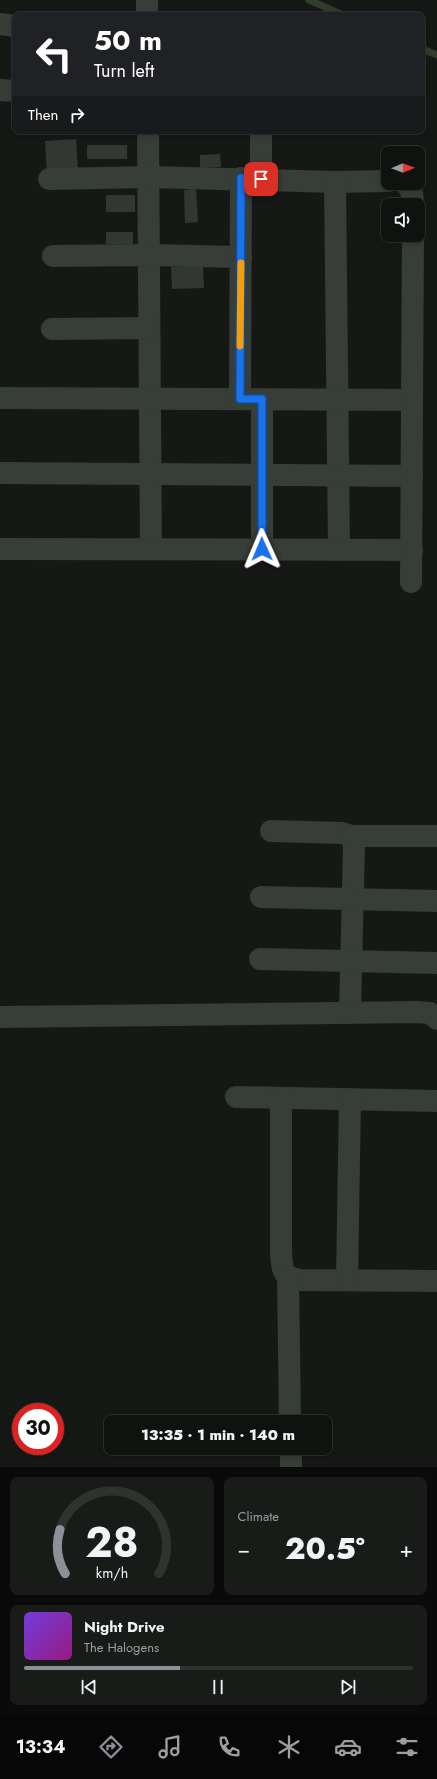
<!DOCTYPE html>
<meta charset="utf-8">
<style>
:root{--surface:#101210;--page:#191b19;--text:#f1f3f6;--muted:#9c9e9f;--line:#303230;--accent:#8c9099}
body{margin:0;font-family:Jost,sans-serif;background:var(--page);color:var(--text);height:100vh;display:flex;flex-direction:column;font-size:15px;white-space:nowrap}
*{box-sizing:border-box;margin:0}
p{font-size:13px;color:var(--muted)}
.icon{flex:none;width:22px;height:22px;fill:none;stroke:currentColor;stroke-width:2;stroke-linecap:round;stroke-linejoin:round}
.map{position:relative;height:1467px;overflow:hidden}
.panel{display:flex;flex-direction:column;gap:10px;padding:10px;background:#090a09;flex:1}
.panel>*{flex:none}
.guide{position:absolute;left:12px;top:12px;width:413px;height:122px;border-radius:8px;box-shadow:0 2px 6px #0003,0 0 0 1px var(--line);background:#202124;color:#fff;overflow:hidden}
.needle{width:26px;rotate:89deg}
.tools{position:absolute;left:381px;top:146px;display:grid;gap:8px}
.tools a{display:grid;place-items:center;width:44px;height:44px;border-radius:8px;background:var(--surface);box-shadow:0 2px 6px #0003,0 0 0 1px var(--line);font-size:20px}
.speed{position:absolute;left:12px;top:1403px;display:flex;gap:8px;font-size:20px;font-weight:700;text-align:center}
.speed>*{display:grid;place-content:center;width:52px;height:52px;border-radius:50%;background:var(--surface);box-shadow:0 2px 6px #0003,0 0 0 1px var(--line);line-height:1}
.speed .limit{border:6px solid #d22;background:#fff;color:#111}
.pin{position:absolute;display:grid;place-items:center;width:34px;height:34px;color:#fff;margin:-17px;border-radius:8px;box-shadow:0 2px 6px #0006}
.me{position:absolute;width:44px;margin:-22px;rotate:359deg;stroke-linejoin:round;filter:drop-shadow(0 0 3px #0008)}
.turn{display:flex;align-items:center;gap:14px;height:84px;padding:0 16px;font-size:18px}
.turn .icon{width:52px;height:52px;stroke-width:2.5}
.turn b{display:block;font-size:28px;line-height:34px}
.then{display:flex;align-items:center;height:38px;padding:0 16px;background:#0003;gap:8px;font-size:15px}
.big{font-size:30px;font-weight:800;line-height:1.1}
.panel .card{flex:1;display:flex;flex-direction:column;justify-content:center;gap:6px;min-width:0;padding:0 14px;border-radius:8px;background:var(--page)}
.panel .dial{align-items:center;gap:0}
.dial svg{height:104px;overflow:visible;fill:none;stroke:var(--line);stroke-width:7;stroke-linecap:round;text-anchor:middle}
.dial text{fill:var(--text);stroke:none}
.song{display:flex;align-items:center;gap:12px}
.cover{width:48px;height:48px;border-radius:6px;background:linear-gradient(135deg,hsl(260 70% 55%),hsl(310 70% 35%))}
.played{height:4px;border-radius:2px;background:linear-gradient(90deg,var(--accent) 40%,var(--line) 40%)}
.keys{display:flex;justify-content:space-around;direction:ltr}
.heat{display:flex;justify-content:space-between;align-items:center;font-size:22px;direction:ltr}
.panel .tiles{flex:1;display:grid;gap:10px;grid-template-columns:1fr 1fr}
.card:last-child{grid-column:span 2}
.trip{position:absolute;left:104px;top:1415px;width:228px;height:40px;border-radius:8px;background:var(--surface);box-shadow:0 2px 6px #0003,0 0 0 1px var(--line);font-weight:800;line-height:40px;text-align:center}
.tabs{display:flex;height:64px;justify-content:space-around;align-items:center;background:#060706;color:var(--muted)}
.tabs .icon{width:28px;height:28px}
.tabs .current{color:var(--accent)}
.tabs b{font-size:18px;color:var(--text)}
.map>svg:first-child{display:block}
</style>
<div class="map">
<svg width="437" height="1467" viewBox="0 0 437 1467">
<rect width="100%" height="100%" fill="#161816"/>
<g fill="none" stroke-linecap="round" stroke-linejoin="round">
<!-- stream -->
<g stroke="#323c2b" stroke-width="7">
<path d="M309,0L343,15"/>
<path d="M422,49L437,55"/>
</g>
</g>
<!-- building -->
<g fill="#333733">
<path d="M76,139L78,171L47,173L45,141Z"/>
<rect x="87" y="145" width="40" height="14"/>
<path d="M220,154L221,167L200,168V155Z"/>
<path d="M196,189L198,222L185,223L184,190Z"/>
<rect x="106" y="195" width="29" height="17"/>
<rect x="106" y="232" width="27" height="12"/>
<path d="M203,266L204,288L172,289L171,267Z"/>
</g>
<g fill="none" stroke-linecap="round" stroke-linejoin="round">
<!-- minor -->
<g stroke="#373d37" stroke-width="22">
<path d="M147,0V15"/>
<path d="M0,24L15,26"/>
<path d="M0,90L15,91"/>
<path d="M148,131L151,549"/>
<path d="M49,179L149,177L335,182L388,181"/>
<path d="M261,179V131"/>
<path d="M335,182L339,549"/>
<path d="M405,183C412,188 413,196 413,205"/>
<path d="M53,256L149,255L241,257"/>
<path d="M52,329L149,328"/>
<path d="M0,398L412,400"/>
<path d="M240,399L241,178"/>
<path d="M262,399V549"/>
<path d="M0,473L412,476"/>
<path d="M0,549L412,550"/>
<path d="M411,582L413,235"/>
<path d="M271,831L342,833L351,836L354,845L350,1013"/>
<path d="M351,836H437"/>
<path d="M261,897L437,901"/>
<path d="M260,959L437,963"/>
<path d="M0,1017L417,1012L430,1013L437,1019"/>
<path d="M236,1097L437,1101"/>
<path d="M281,1098V1255C283,1272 282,1276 300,1280L437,1281"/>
<path d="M288,1277L290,1422"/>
<path d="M347,1280L350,1099"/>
<path d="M291,1448V1467"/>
</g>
</g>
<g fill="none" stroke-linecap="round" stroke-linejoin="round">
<defs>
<path id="route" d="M261,179L241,178L240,399H262V549"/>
</defs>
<!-- route casing -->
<use href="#route" stroke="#114b97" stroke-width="10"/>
<!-- route -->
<use href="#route" stroke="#1a73e8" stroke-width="7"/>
<!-- slow -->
<path stroke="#f59e0b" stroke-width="7" d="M240,346L241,263"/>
</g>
</svg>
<div class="tools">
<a><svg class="needle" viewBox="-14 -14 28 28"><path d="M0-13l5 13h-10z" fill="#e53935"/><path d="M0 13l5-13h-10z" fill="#9c9e9f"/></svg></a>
<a><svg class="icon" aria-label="sound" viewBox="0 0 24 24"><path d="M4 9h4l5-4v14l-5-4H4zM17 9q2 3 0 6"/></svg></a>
</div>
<div class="speed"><div class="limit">30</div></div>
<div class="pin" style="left:261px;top:179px;background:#d93025"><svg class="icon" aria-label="arrive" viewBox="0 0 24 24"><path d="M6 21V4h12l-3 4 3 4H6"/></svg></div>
<svg class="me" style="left:262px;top:549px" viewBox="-20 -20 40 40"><path d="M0-17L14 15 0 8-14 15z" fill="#1a73e8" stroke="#fff" stroke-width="4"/></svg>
<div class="trip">13:35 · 1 min · 140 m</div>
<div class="guide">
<div class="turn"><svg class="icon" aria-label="left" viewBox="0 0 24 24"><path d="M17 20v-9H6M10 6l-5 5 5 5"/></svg><div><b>50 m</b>Turn left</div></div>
<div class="then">Then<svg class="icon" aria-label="right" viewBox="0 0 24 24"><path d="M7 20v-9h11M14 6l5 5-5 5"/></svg></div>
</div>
</div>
<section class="panel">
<div class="tiles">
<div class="card dial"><svg viewBox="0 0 100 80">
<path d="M14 69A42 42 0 1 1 86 69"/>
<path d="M14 69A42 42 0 0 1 10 35" stroke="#8c9099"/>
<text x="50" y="56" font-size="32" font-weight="700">28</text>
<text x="50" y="72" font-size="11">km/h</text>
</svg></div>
<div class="card"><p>Climate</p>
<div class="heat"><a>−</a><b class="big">20.5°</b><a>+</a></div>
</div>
<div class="card">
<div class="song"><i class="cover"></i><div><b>Night Drive</b><p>The Halogens</p></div></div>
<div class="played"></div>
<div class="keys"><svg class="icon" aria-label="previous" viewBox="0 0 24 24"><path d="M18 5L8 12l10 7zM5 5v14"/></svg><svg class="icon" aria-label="pause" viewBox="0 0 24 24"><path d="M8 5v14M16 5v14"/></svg><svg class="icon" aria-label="next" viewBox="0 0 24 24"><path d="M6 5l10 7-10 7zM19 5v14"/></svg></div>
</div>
</div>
</section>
<nav class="tabs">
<b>13:34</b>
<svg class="icon current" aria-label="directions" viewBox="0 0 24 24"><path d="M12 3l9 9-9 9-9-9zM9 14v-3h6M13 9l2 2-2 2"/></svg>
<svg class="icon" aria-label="music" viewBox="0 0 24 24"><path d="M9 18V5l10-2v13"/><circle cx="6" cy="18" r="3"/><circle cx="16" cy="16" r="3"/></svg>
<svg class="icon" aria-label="phone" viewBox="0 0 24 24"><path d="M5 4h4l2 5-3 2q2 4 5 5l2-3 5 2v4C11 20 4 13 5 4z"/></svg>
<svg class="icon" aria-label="climate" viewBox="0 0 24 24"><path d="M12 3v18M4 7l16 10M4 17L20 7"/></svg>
<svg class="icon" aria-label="car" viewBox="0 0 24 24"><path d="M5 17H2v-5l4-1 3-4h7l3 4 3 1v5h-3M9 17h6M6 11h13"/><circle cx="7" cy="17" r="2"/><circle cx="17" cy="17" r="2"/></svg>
<svg class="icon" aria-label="filters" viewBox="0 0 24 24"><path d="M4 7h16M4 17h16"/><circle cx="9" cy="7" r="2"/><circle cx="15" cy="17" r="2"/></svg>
</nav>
